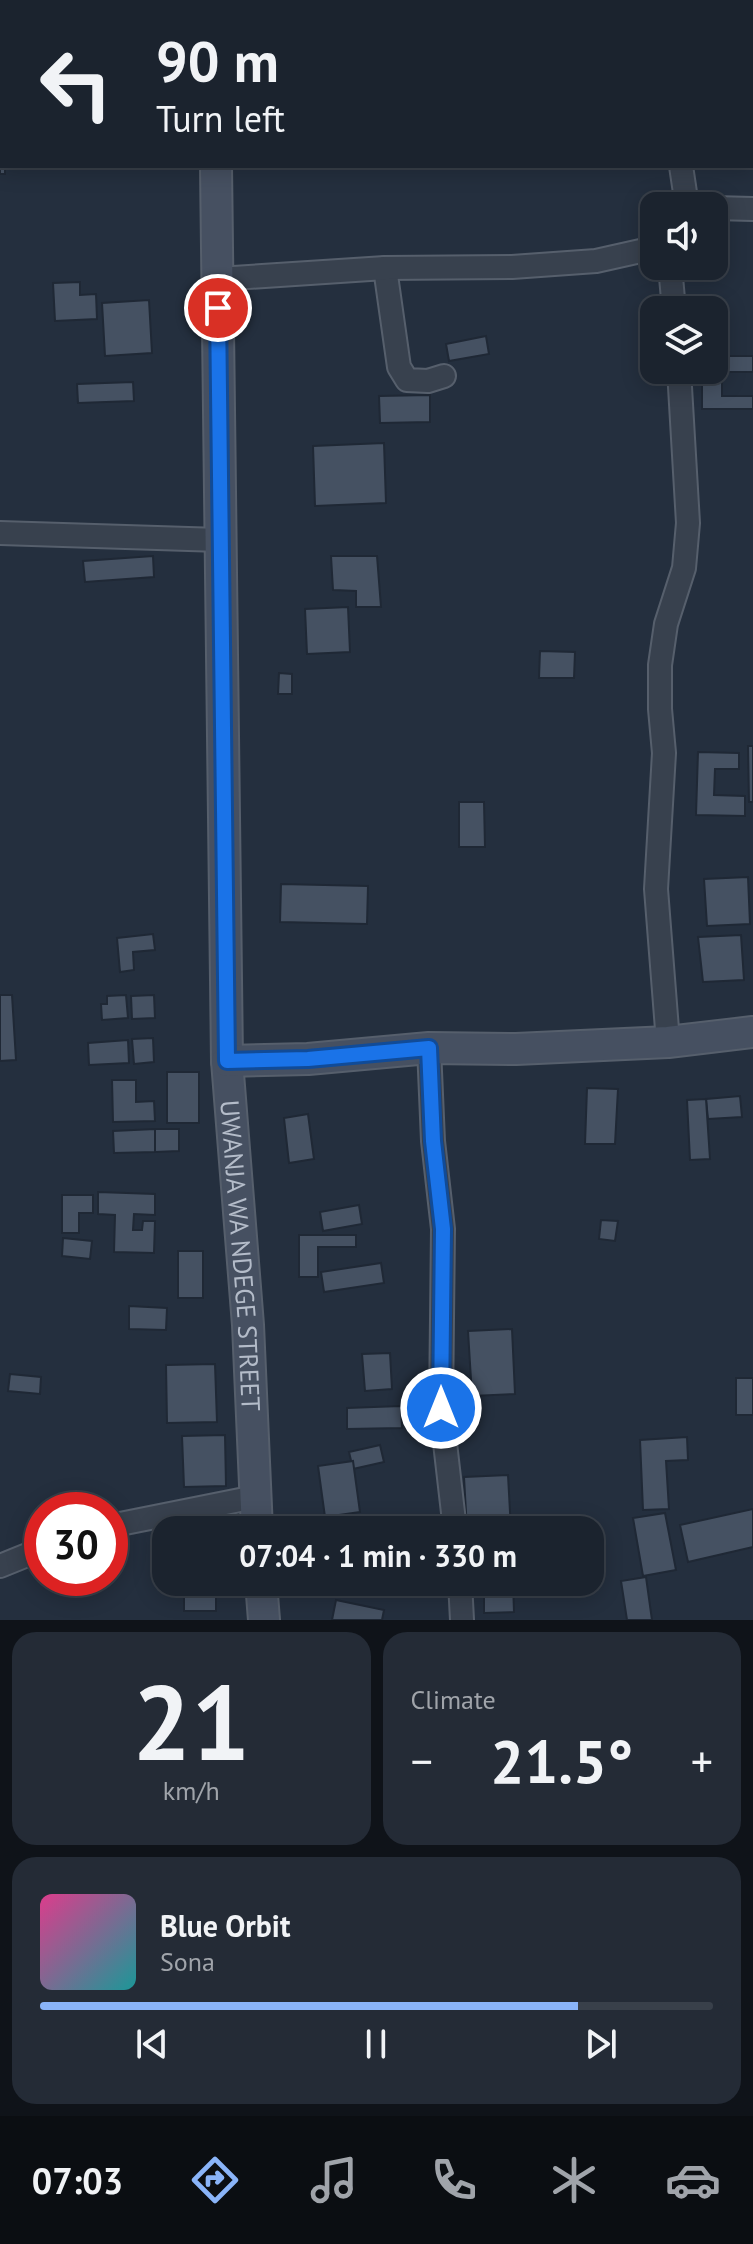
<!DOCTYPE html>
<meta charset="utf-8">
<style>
:root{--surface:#1b232e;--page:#242b36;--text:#f1f3f6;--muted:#a0a4aa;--line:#39404a;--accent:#8ab4f8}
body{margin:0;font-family:"PT Sans",sans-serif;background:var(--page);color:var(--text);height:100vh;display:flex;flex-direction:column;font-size:30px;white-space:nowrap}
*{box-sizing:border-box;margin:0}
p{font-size:26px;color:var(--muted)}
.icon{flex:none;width:44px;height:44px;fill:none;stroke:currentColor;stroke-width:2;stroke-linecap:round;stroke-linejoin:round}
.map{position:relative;height:1620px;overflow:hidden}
.panel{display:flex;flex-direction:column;gap:12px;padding:12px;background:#0f1319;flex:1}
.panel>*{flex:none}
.hud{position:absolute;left:0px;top:0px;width:754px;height:168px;box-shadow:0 4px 20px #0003,0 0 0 2px var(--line);background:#1b232e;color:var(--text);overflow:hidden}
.buttons{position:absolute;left:640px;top:192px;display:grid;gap:16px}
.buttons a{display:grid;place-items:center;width:88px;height:88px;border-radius:16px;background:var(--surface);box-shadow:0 4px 20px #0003,0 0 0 2px var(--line);font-size:40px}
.speed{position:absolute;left:24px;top:1492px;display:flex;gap:16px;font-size:40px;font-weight:700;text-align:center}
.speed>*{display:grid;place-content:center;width:104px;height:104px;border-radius:50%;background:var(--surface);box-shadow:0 4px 20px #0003,0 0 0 2px var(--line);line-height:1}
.speed .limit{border:12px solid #d22;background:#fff;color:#111}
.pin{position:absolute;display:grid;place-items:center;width:68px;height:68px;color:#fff;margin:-34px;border:4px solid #fff;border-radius:50%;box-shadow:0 2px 8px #0007}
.me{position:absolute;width:88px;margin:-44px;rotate:0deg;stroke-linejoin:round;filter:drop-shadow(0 0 6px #0008)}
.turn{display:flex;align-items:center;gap:28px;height:168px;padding:0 24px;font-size:36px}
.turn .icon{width:104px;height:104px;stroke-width:2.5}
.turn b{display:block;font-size:56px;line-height:68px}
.big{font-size:60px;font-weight:700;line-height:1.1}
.panel .card{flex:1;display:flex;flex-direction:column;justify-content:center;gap:12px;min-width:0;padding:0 28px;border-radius:24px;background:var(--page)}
.panel .dial{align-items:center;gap:0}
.dial b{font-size:104px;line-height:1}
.song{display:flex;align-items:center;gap:24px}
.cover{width:96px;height:96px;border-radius:12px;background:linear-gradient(135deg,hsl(330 70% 55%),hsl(180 70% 35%))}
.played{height:8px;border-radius:4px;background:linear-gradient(90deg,var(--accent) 80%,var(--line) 80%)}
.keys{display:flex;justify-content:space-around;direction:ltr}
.heat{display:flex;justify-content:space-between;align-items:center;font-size:44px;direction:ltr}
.panel .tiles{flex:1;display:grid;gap:12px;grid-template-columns:1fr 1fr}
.card:last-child{grid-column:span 2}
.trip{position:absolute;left:152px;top:1516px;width:452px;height:80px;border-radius:24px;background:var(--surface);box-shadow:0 4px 20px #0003,0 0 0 2px var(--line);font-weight:700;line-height:80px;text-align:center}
.tabs{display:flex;height:128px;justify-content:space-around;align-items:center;background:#0b0e12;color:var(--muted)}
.tabs .icon{width:56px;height:56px}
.tabs .on{color:var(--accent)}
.tabs b{font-size:36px;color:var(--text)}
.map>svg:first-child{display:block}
</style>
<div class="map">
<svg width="753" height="1620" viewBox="0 0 753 1620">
<rect width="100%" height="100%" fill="#242f3e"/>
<!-- building -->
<g fill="#455162" stroke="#1f2835" stroke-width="2">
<path d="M0,130H2V166H5V174H0Z"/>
<path d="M80,282V295L96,294L97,319L55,321L53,283Z"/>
<path d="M149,300L152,353L105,356L102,303Z"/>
<path d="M486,336L489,354L449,361L446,344Z"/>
<path d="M714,356H753V372H722V396H753V409H702V370H714Z"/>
<path d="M133,382L134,401L78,403L77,384Z"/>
<path d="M430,395V422L380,423L379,396Z"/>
<path d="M384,443L386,503L315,506L313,446Z"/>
<path d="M153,556L154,577L85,582L83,561Z"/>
<path d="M331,556H377L381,607H356V591L333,590Z"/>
<path d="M348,607L350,652L307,654L305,609Z"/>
<path d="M540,651L575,652L574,678H539Z"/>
<path d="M279,673L292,674V694H278Z"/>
<path d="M748,746H753V802H749Z"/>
<path d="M698,752L739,753V769H715L714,795L745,796V816L696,815Z"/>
<path d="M459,802H484L485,847H459Z"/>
<path d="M748,877L750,924L707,926L704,879Z"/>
<path d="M281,884L368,886L367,924L280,922Z"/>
<path d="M153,934L155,950L133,952L134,970L120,972L117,938Z"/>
<path d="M741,935L744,980L703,982L698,937Z"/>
<path d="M0,995H12L16,1060L0,1061Z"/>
<path d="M126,995L128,1018L102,1020L101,1004H107V996Z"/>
<path d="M154,995L155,1018L132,1019L131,996Z"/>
<path d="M153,1038L154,1062L134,1064L132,1039Z"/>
<path d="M128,1040L129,1063L89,1065L88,1043Z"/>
<rect x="167" y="1072" width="32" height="51"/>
<path d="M112,1080H136V1102L154,1101L155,1121L113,1122Z"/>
<path d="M587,1088L618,1089L615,1144H585Z"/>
<path d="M740,1096L742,1117L708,1119L706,1099Z"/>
<path d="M706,1099L710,1159L690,1160L687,1100Z"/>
<path d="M308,1114L314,1159L289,1163L284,1118Z"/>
<path d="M155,1129V1152L114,1153L113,1131Z"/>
<path d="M155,1129H179V1151L155,1152Z"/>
<path d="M98,1192L155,1194V1215L134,1214L133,1230H142L143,1221H155L154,1253L114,1252L115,1215L98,1214Z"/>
<path d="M62,1195H93V1213H79V1233H62Z"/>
<path d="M359,1205L362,1224L323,1231L320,1212Z"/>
<path d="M601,1220L618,1221L615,1241L599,1239Z"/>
<path d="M299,1235H356V1247H318V1277H299Z"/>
<path d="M63,1238L92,1241L90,1259L62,1256Z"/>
<rect x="178" y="1251" width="25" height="47"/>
<path d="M381,1263L384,1283L324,1292L321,1272Z"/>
<path d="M129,1306L167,1308L166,1330L129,1329Z"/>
<path d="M512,1329L515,1394L472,1396L468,1331Z"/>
<path d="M390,1353L392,1389L365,1391L362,1354Z"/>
<path d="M215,1364L217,1422L167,1423L166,1365Z"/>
<path d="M10,1374L41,1377L40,1394L8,1391Z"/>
<rect x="736" y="1378" width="17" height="37"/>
<path d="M401,1406L402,1428L347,1429V1408Z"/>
<path d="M225,1435L226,1486L184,1487L182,1436Z"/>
<path d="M687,1437L688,1460L666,1461L669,1509L643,1510L640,1440Z"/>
<path d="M380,1445L384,1462L353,1469L349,1452Z"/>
<path d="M353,1461L360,1512L325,1517L318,1466Z"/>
<path d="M508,1475L511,1530H467L464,1477Z"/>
<path d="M753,1509V1547L688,1562L680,1525Z"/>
<path d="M665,1513L676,1570L643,1576L633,1518Z"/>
<rect x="318" y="1526" width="44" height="4"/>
<path d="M646,1577L652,1620H627L621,1581Z"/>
<rect x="184" y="1582" width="32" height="29"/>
<path d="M299,1582H319V1590L300,1591Z"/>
<path d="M484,1582H513L514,1612L484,1613Z"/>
<path d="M516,1582H558L559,1586L516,1587Z"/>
<path d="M336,1600L384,1610L382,1620H332Z"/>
</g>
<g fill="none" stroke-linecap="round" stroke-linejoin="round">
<defs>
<g id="street">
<path d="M663,0V2"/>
<path d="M681,166L687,206"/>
<path d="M714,208L753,209"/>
<path d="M670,266L674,310"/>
<path d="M385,268L399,367L407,380L428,381L444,376"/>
<path d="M218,279L385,268L512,267L596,261L654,248"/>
<path d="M0,533L220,540"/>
<path d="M668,1042L656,889L664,753L660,709V665L666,624L684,568L688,523L679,370"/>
<path d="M429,1048L433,1141L443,1229L441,1408L455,1530"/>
<path d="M110,1526L255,1497"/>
<path d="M0,1566L42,1549"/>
<path d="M460,1582L462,1620"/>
</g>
<g id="secondary">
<path d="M213,0V2"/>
<path id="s1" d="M216,166L227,1061L248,1325L257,1530"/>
<path d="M227,1061L308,1059L429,1048L516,1049L668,1042L753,1032"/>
<path d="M261,1582L264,1620"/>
</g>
</defs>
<!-- street casing -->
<use href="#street" stroke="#565f6c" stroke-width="26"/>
<!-- secondary casing -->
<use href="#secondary" stroke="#565f6c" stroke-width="34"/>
<!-- street -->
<use href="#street" stroke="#38414e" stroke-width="22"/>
<!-- secondary -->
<use href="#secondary" stroke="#465061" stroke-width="30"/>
</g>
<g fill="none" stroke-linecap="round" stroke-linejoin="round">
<defs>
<path id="route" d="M218,308L227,1061L308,1059L429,1048L433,1141L443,1229L441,1408"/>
</defs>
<!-- route casing -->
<use href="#route" stroke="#114b97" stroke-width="20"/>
<!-- route -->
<use href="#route" stroke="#1a73e8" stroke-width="14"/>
</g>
<g text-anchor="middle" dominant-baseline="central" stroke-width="8" stroke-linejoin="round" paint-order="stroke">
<!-- street labels -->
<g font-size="26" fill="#b4bcc9" stroke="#1d2633">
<text stroke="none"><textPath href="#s1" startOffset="1090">UWANJA WA NDEGE STREET</textPath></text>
</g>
</g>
</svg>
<div class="buttons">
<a><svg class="icon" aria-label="sound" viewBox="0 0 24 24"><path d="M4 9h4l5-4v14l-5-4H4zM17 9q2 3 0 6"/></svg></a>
<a><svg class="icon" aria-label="layers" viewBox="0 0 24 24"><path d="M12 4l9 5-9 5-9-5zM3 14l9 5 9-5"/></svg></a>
</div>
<div class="speed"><div class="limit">30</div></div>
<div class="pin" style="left:218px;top:308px;background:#d93025"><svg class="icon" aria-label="arrive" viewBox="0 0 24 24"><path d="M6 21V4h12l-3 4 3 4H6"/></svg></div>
<svg class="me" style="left:441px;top:1408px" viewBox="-20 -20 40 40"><circle r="17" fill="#1a73e8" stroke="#fff" stroke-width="3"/><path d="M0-11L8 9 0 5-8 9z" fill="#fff"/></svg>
<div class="trip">07:04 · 1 min · 330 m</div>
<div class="hud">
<div class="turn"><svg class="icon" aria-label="left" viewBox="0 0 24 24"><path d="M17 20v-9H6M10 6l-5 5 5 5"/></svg><div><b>90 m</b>Turn left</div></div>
</div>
</div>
<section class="panel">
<div class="tiles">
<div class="card dial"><b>21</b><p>km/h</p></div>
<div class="card"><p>Climate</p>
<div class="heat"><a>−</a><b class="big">21.5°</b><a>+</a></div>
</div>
<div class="card">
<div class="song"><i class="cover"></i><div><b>Blue Orbit</b><p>Sona</p></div></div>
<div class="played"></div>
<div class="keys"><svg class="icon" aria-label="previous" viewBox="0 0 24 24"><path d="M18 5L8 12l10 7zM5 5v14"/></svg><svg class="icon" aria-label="pause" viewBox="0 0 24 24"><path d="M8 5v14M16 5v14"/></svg><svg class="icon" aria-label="next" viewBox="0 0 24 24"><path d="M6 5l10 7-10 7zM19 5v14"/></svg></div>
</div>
</div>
</section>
<nav class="tabs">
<b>07:03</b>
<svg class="icon on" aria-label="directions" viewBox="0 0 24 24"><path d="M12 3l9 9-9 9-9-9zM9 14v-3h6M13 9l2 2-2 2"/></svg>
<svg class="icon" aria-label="music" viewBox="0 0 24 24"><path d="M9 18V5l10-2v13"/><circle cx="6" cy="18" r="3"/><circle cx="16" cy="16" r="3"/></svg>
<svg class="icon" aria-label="phone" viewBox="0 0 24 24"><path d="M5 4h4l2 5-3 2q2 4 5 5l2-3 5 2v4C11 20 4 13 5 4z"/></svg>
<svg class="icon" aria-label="climate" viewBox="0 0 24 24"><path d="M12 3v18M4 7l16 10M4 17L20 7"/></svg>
<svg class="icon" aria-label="car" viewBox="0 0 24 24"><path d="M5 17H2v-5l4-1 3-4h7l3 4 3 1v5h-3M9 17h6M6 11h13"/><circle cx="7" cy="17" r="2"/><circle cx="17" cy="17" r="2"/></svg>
</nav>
